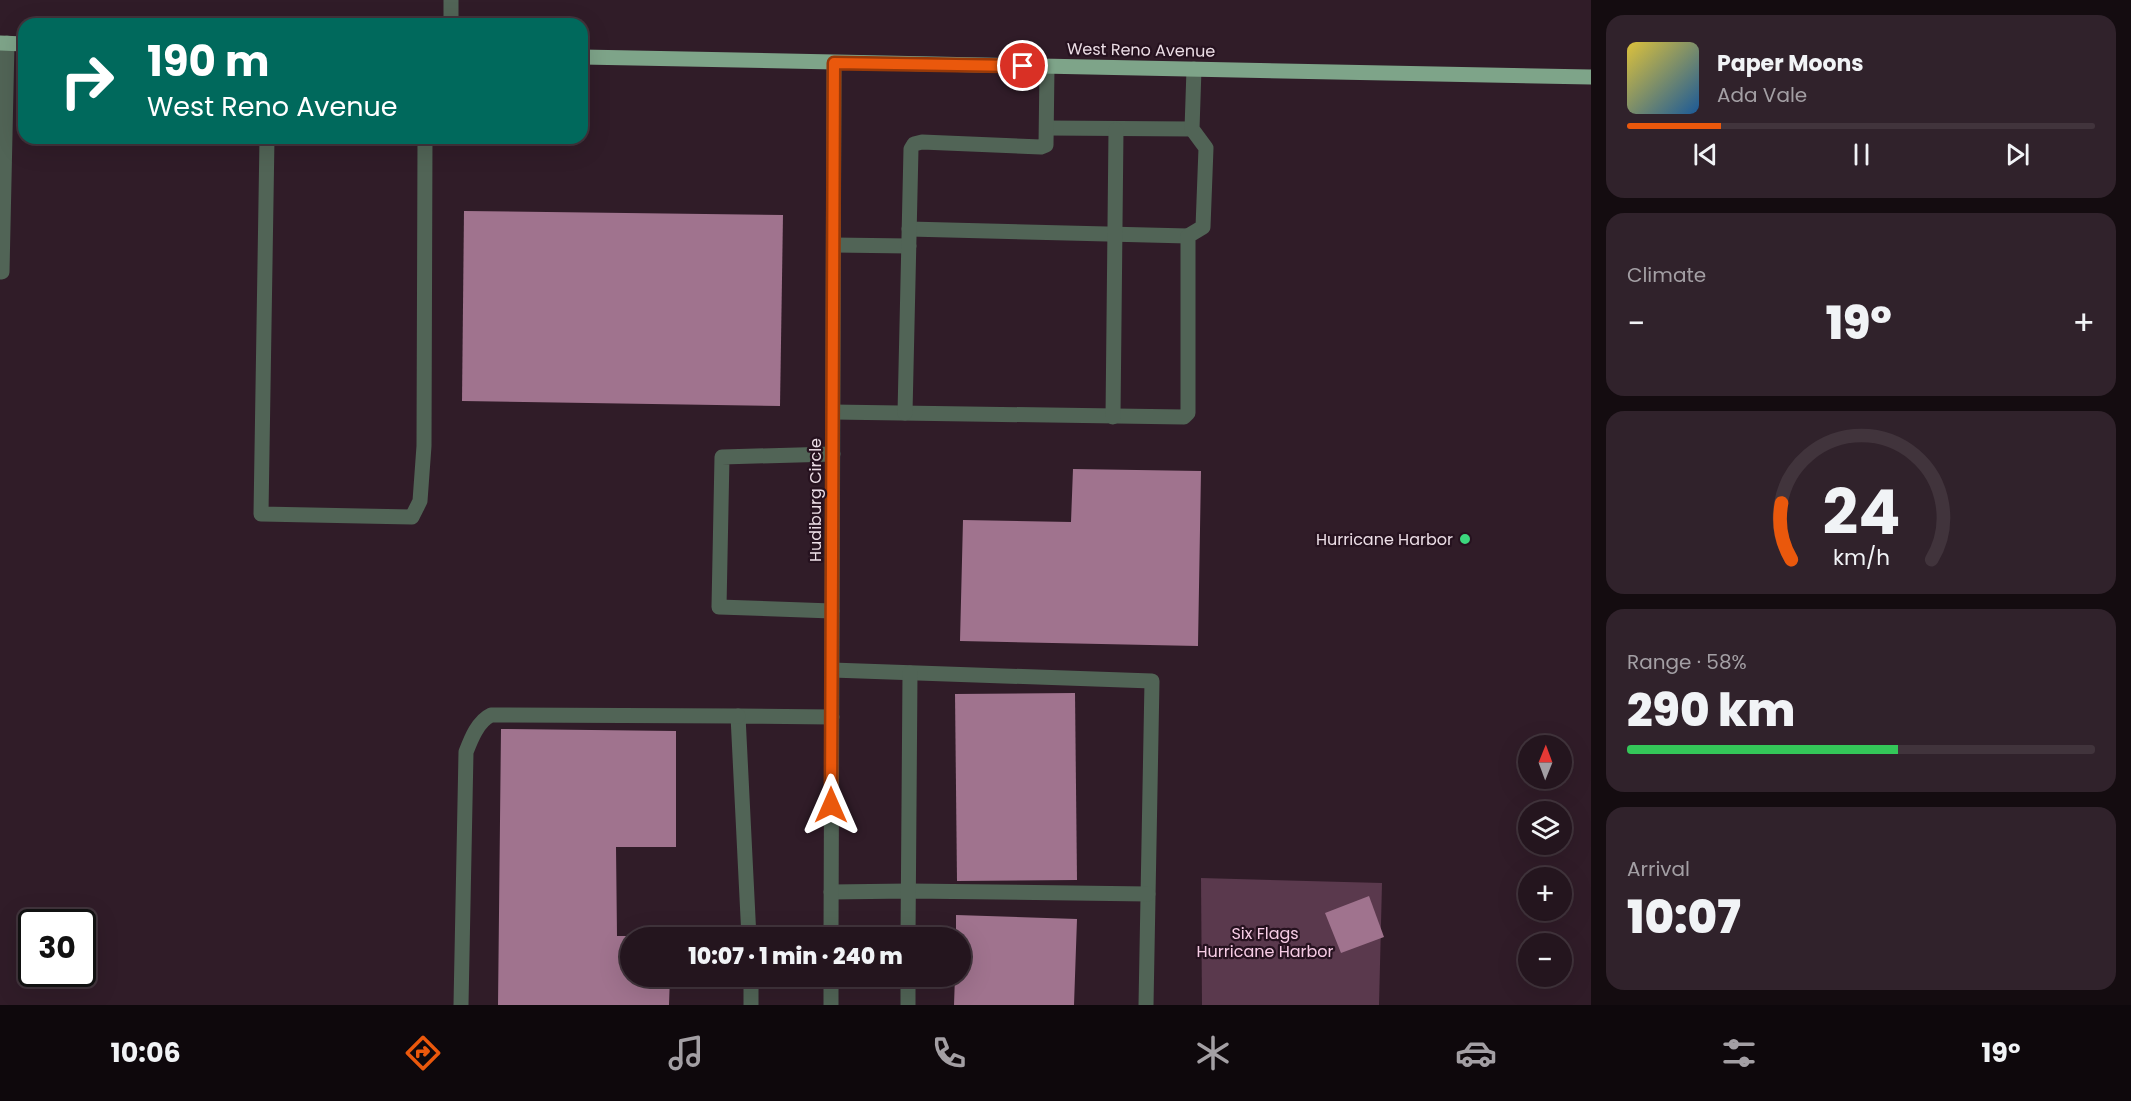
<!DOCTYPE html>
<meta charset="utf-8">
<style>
:root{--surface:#24151e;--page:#30222b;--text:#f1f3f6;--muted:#a39fa4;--line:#41343c;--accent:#ea580c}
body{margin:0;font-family:Poppins,sans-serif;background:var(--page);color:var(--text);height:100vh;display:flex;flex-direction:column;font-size:22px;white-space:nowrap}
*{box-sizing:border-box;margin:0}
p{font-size:20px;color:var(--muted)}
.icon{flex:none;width:33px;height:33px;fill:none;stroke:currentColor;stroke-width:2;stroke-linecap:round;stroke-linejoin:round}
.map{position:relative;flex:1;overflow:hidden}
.side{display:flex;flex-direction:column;gap:15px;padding:15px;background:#140c10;width:540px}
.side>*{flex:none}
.banner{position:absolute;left:18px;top:18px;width:570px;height:126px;border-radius:18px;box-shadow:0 6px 24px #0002,0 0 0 2px var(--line);background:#00695c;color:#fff;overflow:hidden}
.needle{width:39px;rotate:1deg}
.tools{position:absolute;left:1518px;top:735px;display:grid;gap:12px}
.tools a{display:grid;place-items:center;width:54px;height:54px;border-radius:50%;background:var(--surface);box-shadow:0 6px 24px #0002,0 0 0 2px var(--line);font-size:30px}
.speed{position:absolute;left:18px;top:909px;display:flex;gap:12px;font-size:30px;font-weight:700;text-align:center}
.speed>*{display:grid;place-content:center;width:78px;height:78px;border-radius:50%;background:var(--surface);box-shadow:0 6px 24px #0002,0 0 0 2px var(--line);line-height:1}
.speed .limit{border:3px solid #111;border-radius:9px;background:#fff;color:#111}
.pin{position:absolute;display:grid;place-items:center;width:51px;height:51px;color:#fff;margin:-26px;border:3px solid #fff;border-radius:50%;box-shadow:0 2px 6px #0007}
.me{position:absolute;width:66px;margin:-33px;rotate:0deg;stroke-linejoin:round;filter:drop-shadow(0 0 4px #0008)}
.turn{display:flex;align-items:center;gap:21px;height:126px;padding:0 30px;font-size:27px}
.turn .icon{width:78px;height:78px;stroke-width:2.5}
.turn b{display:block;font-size:42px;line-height:51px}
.big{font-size:45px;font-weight:800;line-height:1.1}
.side .card{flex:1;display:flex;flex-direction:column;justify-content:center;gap:9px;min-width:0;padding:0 21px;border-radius:18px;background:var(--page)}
.side .dial{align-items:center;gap:0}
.dial svg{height:156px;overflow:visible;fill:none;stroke:var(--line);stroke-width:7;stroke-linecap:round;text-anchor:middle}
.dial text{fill:var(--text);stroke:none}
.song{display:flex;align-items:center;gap:18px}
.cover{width:72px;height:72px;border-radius:9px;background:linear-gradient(135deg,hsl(50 70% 55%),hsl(210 70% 35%))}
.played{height:6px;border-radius:3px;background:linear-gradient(90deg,var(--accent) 20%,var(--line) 20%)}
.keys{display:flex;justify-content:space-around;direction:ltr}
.heat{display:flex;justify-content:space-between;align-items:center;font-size:33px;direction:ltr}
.charge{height:9px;border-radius:4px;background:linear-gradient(90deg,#34c759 58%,var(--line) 0)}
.trip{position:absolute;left:620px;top:927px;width:351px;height:60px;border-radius:30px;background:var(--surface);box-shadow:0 6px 24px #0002,0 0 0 2px var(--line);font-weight:800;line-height:60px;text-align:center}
.dock{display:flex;height:96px;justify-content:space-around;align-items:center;background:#0e080c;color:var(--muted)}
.dock .icon{width:42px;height:42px}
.dock .selected{color:var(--accent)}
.dock b{font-size:27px;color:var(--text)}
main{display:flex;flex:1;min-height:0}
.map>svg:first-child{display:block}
</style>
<main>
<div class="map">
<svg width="1591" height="1005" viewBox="0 0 1591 1005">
<rect width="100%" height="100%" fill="#301c28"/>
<!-- green -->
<path fill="#5a394d" d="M1201,878L1382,883L1379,1005H1202Z"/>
<!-- building -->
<g fill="#a0738e">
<path d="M464,211L783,215L780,406L462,401Z"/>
<path d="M1073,469L1201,471L1198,646L960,641L963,520L1071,522Z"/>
<path d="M1075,693L1077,880L957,881L955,694Z"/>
<path d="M501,729L676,731V847H616L617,936H630V976H670L669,1005H498Z"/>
<path d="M1369,896L1384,937L1341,953L1325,913Z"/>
<path d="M956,915L1077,919L1074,1005H954L955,976H960V938H956Z"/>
</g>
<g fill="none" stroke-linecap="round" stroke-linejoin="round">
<!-- minor -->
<g stroke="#516456" stroke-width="15">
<path d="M451,24V0"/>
<path d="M1047,128L1192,129"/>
<path d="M267,138L261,514L412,517L420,501L424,446L425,138"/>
<path d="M909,229L1188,236"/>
<path d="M834,245L909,246"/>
<path d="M0,272H2L7,43"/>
<path d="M833,412L1184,417L1188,413V236L1203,227L1206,148L1192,129L1194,69"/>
<path d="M905,413L911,149L914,144L922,142L1041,147L1046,145L1047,67"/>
<path d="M1113,417L1116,130"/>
<path d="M832,611L719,607L722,457L833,454"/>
<path d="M832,670L1152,681L1146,1005"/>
<path d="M831,892L909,891L1148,894"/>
<path d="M749,938L738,716L832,717"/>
<path d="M831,938L834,63"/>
<path d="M908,938L910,673"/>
<path d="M751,976V1005"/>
<path d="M461,1005L466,752C471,739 478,721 491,715L738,716"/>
<path d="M831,1005V976"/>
<path d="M908,1005V976"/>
</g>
<!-- major -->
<g stroke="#7ea489" stroke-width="15">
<path d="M0,43L24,44"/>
<path d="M582,57L1591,77"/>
</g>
</g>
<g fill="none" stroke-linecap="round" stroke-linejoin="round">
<defs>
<path id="route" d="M831,805L834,63L1023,66"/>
</defs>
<!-- route casing -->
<use href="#route" stroke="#983908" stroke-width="15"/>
<!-- route -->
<use href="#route" stroke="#ea580c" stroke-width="10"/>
</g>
<!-- markers -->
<circle fill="#3cd77e" stroke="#26121f" stroke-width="2" cx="1465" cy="539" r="6"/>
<g text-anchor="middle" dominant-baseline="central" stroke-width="4.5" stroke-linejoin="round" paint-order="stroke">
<!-- street labels -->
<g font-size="16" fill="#ecdee6" stroke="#26121f">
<text transform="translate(1141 50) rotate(1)">West Reno Avenue</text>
<text transform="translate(815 500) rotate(-90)">Hudiburg Circle</text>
</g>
<!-- poi labels -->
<g font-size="16" fill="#ecdee6" stroke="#26121f" text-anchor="end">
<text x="1453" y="539">Hurricane Harbor</text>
</g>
<!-- park labels -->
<g font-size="16" fill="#f7cce5" stroke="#26121f">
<text x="1265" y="933">Six Flags<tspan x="1265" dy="18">Hurricane Harbor</tspan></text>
</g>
</g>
</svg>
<div class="tools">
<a><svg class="needle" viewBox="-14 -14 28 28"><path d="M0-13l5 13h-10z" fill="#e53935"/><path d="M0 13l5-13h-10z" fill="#a39fa4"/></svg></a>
<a><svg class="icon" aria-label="layers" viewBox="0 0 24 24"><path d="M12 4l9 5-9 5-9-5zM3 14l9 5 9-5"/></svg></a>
<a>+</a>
<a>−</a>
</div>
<div class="speed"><div class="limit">30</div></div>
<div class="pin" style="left:1023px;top:66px;background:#d93025"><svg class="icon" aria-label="arrive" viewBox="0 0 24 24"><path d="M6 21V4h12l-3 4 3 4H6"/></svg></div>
<svg class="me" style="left:831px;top:805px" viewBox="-20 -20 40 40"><path d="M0-17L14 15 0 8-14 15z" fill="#ea580c" stroke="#fff" stroke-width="4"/></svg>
<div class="trip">10:07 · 1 min · 240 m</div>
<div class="banner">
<div class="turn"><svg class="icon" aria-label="right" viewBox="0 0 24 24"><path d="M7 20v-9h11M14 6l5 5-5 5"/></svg><div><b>190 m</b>West Reno Avenue</div></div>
</div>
</div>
<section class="side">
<div class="card">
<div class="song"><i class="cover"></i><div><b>Paper Moons</b><p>Ada Vale</p></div></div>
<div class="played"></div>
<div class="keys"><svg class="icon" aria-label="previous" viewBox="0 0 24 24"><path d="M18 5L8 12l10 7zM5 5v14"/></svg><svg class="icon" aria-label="pause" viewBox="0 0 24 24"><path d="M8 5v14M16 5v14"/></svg><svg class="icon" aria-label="next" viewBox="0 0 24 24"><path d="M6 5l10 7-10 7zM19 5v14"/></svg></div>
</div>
<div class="card"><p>Climate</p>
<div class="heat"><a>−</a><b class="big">19°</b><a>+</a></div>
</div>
<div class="card dial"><svg viewBox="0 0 100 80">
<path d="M14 69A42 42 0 1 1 86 69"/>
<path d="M14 69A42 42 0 0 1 9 40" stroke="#ea580c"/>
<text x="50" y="56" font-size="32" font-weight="700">24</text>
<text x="50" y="72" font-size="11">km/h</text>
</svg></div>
<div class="card"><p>Range · 58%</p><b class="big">290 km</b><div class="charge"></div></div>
<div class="card"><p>Arrival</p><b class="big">10:07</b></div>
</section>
</main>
<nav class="dock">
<b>10:06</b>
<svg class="icon selected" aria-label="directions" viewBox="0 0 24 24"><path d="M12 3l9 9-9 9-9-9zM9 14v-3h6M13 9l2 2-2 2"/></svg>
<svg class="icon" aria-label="music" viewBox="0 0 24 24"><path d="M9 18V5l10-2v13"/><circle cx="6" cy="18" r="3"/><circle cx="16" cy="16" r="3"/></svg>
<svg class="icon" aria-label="phone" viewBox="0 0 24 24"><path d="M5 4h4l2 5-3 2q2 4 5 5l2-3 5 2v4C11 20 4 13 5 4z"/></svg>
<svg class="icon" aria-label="climate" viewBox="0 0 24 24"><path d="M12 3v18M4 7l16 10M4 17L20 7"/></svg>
<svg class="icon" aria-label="car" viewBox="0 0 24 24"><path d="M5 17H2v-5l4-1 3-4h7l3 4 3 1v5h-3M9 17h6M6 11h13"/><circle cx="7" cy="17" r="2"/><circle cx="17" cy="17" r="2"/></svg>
<svg class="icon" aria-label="filters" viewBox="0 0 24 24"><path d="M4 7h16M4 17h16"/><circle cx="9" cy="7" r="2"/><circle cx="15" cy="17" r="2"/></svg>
<b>19°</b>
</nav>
